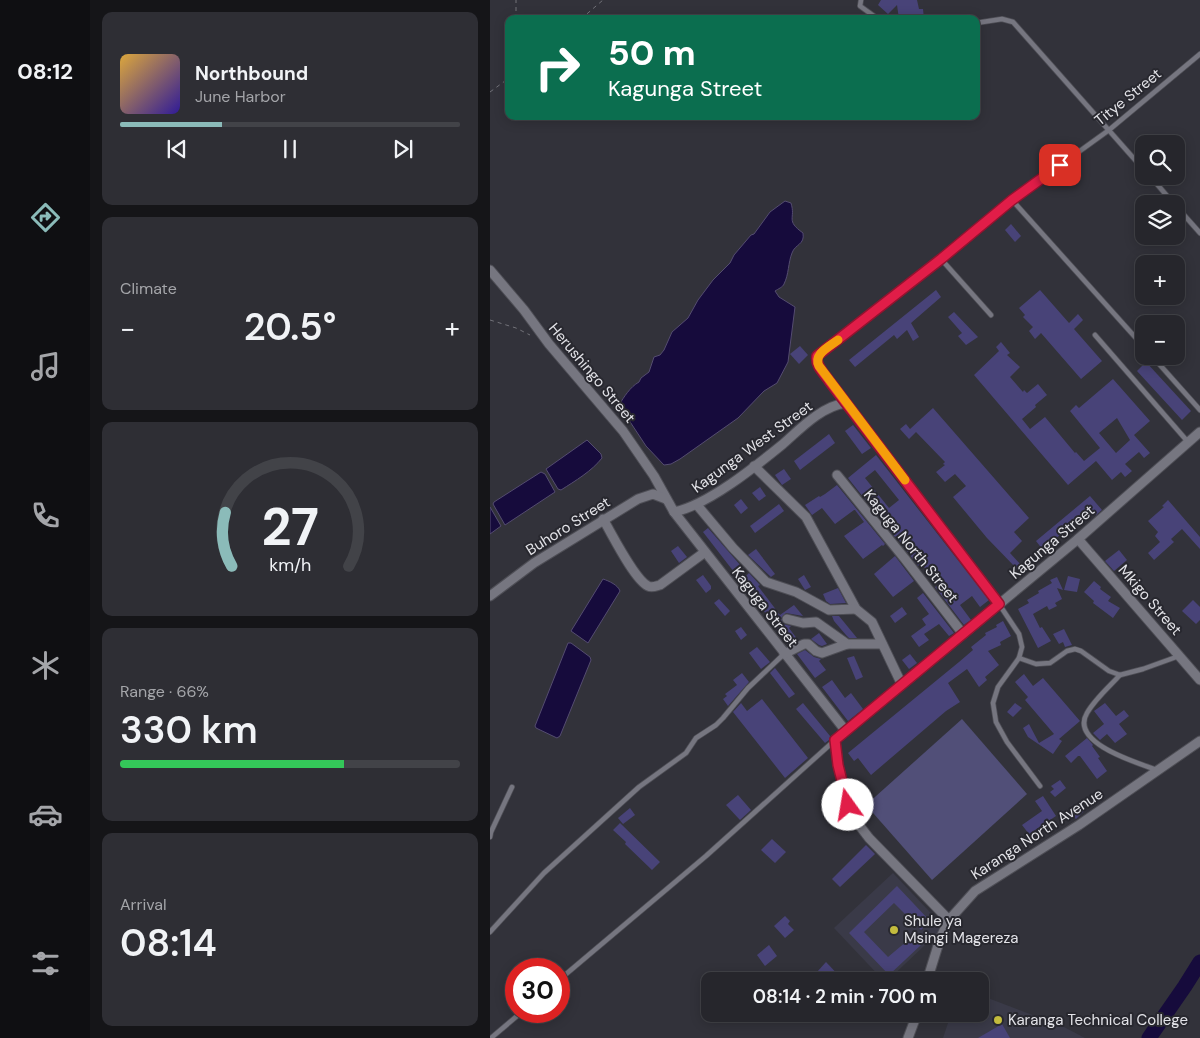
<!DOCTYPE html>
<meta charset="utf-8">
<style>
:root{--surface:#26262c;--page:#2e2e34;--text:#f1f3f6;--muted:#a4a5a9;--line:#424348;--accent:#8bbbb9}
body{margin:0;font-family:"DM Sans",sans-serif;background:var(--page);color:var(--text);height:100vh;display:flex;flex-direction:column;font-size:19px;white-space:nowrap}
*{box-sizing:border-box;margin:0}
p{font-size:16px;color:var(--muted)}
.icon{flex:none;width:28px;height:28px;fill:none;stroke:currentColor;stroke-width:2;stroke-linecap:round;stroke-linejoin:round}
.map{position:relative;flex:1;overflow:hidden}
.panel{display:flex;flex-direction:column;gap:12px;padding:12px;background:#151518;width:400px}
.panel>*{flex:none}
.hud{position:absolute;left:15px;top:15px;width:475px;height:105px;border-radius:10px;box-shadow:0 2px 12px #0003,0 0 0 1px var(--line);background:#0b6e4f;color:#fff;overflow:hidden}
.tools{position:absolute;left:645px;top:135px;display:grid;gap:10px}
.tools a{display:grid;place-items:center;width:50px;height:50px;border-radius:10px;background:var(--surface);box-shadow:0 2px 12px #0003,0 0 0 1px var(--line);font-size:25px}
.speed{position:absolute;left:15px;top:958px;display:flex;gap:10px;font-size:25px;font-weight:700;text-align:center}
.speed>*{display:grid;place-content:center;width:65px;height:65px;border-radius:50%;background:var(--surface);box-shadow:0 2px 12px #0003,0 0 0 1px var(--line);line-height:1}
.speed .limit{border:8px solid #d22;background:#fff;color:#111}
.pin{position:absolute;display:grid;place-items:center;width:42px;height:42px;color:#fff;margin:-21px;border-radius:10px;box-shadow:0 2px 8px #0006}
.me{position:absolute;width:55px;margin:-28px;rotate:347deg;stroke-linejoin:round;filter:drop-shadow(0 0 4px #0008)}
.turn{display:flex;align-items:center;gap:18px;height:105px;padding:0 20px;font-size:22px}
.turn .icon{width:65px;height:65px;stroke-width:2.5}
.turn b{display:block;font-size:35px;line-height:42px}
.big{font-size:38px;font-weight:600;line-height:1.1}
.panel .card{flex:1;display:flex;flex-direction:column;justify-content:center;gap:8px;min-width:0;padding:0 18px;border-radius:10px;background:var(--page)}
.panel .dial{align-items:center;gap:0}
.dial svg{height:130px;overflow:visible;fill:none;stroke:var(--line);stroke-width:7;stroke-linecap:round;text-anchor:middle}
.dial text{fill:var(--text);stroke:none}
.song{display:flex;align-items:center;gap:15px}
.cover{width:60px;height:60px;border-radius:8px;background:linear-gradient(135deg,hsl(40 70% 55%),hsl(250 70% 35%))}
.played{height:5px;border-radius:2px;background:linear-gradient(90deg,var(--accent) 30%,var(--line) 30%)}
.keys{display:flex;justify-content:space-around;direction:ltr}
.heat{display:flex;justify-content:space-between;align-items:center;font-size:28px;direction:ltr}
.charge{height:8px;border-radius:4px;background:linear-gradient(90deg,#34c759 66%,var(--line) 0)}
.trip{position:absolute;left:211px;top:972px;width:288px;height:50px;border-radius:10px;background:var(--surface);box-shadow:0 2px 12px #0003,0 0 0 1px var(--line);font-weight:600;line-height:50px;text-align:center}
main{display:flex;flex:1;min-height:0}
.menu{display:flex;flex-direction:column;width:90px;justify-content:space-around;align-items:center;background:#0f0f12;color:var(--muted)}
.menu .icon{width:35px;height:35px}
.menu .active{color:var(--accent)}
.menu b{font-size:22px;color:var(--text)}
.map>svg:first-child{display:block}
</style>
<main>
<nav class="menu">
<b>08:12</b>
<svg class="icon active" aria-label="directions" viewBox="0 0 24 24"><path d="M12 3l9 9-9 9-9-9zM9 14v-3h6M13 9l2 2-2 2"/></svg>
<svg class="icon" aria-label="music" viewBox="0 0 24 24"><path d="M9 18V5l10-2v13"/><circle cx="6" cy="18" r="3"/><circle cx="16" cy="16" r="3"/></svg>
<svg class="icon" aria-label="phone" viewBox="0 0 24 24"><path d="M5 4h4l2 5-3 2q2 4 5 5l2-3 5 2v4C11 20 4 13 5 4z"/></svg>
<svg class="icon" aria-label="climate" viewBox="0 0 24 24"><path d="M12 3v18M4 7l16 10M4 17L20 7"/></svg>
<svg class="icon" aria-label="car" viewBox="0 0 24 24"><path d="M5 17H2v-5l4-1 3-4h7l3 4 3 1v5h-3M9 17h6M6 11h13"/><circle cx="7" cy="17" r="2"/><circle cx="17" cy="17" r="2"/></svg>
<svg class="icon" aria-label="filters" viewBox="0 0 24 24"><path d="M4 7h16M4 17h16"/><circle cx="9" cy="7" r="2"/><circle cx="15" cy="17" r="2"/></svg>
</nav>
<section class="panel">
<div class="card">
<div class="song"><i class="cover"></i><div><b>Northbound</b><p>June Harbor</p></div></div>
<div class="played"></div>
<div class="keys"><svg class="icon" aria-label="previous" viewBox="0 0 24 24"><path d="M18 5L8 12l10 7zM5 5v14"/></svg><svg class="icon" aria-label="pause" viewBox="0 0 24 24"><path d="M8 5v14M16 5v14"/></svg><svg class="icon" aria-label="next" viewBox="0 0 24 24"><path d="M6 5l10 7-10 7zM19 5v14"/></svg></div>
</div>
<div class="card"><p>Climate</p>
<div class="heat"><a>−</a><b class="big">20.5°</b><a>+</a></div>
</div>
<div class="card dial"><svg viewBox="0 0 100 80">
<path d="M14 69A42 42 0 1 1 86 69"/>
<path d="M14 69A42 42 0 0 1 10 36" stroke="#8bbbb9"/>
<text x="50" y="56" font-size="32" font-weight="700">27</text>
<text x="50" y="72" font-size="11">km/h</text>
</svg></div>
<div class="card"><p>Range · 66%</p><b class="big">330 km</b><div class="charge"></div></div>
<div class="card"><p>Arrival</p><b class="big">08:14</b></div>
</section>
<div class="map">
<svg width="710" height="1038" viewBox="0 0 710 1038">
<rect width="100%" height="100%" fill="#32323a"/>
<!-- built -->
<g fill="#3a3a48">
<path d="M403,873L454,927L397,981H394L344,928Z"/>
<path d="M490,995L574,1027L595,1038H453L461,1014H490Z"/>
</g>
<!-- green -->
<path fill="#514f78" d="M472,719L537,794L442,880L376,805Z"/>
<!-- water -->
<g fill="#160b3c" stroke="#544c70">
<path d="M295,201L301,203C306,219 295,220 313,233C315,245 305,244 302,253C298,263 299,274 294,284C293,287 288,289 285,291L289,297L305,307L298,362L287,383L274,391L248,418L190,459L181,464L174,465L156,446L129,405C134,397 140,387 149,382L151,378L159,372L164,357L170,355L174,350L182,332L198,318L208,300L223,280L240,263L244,255L261,235L264,234L280,212Z"/>
<path d="M97,440L111,454L112,458C102,471 85,481 71,490L68,489L56,469Z"/>
<path d="M51,472L55,474L65,492L15,525L3,504L4,502Z"/>
<path d="M0,507L11,526L0,534Z"/>
<path d="M113,579C119,581 128,585 130,591L98,643L81,631Z"/>
<path d="M78,643H81L100,657L101,660L70,736L67,738L46,728L45,726Z"/>
</g>
<g fill="none" stroke-linecap="round" stroke-linejoin="round">
<!-- river -->
<path stroke="#160b3c" stroke-width="15" d="M659,1038L695,986L710,962"/>
</g>
<!-- building -->
<g fill="#484378" fill-rule="evenodd">
<path d="M391,0H427L429,9H433L434,19H409L407,5L398,14L388,5Z"/>
<path d="M521,224L531,236L525,242L515,230Z"/>
<path d="M446,290L451,297L421,323L429,337L423,341L417,330L407,339L404,335L365,367L359,360Z"/>
<path d="M550,290L579,323L588,314L593,320L584,329L612,361L591,379L551,333L545,339L539,331L543,327L533,317L535,315L529,308Z"/>
<path d="M464,312L488,337L476,345L468,336L472,333L458,317Z"/>
<path d="M511,342L520,353L517,355L530,367L520,377L533,392L534,390L537,393L548,384L557,395L545,405L546,407L532,419L540,429L555,417L585,453L586,452L594,461L610,448L580,411L586,405L589,408L623,379L660,421L644,435L660,453L654,458L649,452L635,464L642,471L635,477L631,472L622,480L606,461L578,485L484,375L509,351L506,347ZM627,418L640,440L626,453L609,433Z"/>
<path d="M310,346L318,355L309,364L300,354Z"/>
<path d="M656,362L701,411L692,420L647,371Z"/>
<path d="M443,408L539,518L524,532L532,541L520,553L531,565L527,569L497,538L463,497L476,486L465,474L455,482L446,472L455,465L453,464L455,462L426,432L419,439L410,429L416,424L420,429Z"/>
<path d="M363,425L381,448L372,454L355,431Z"/>
<path d="M339,434L345,443L310,470L304,461Z"/>
<path d="M386,455L499,600L490,607L482,596L470,605L481,620L475,624L474,625L445,587L449,585L436,569L431,564L428,566L406,536L405,537L358,478ZM385,470L409,500L399,508L375,478Z"/>
<path d="M294,469L301,479L292,485L285,475Z"/>
<path d="M347,485L395,544L393,546L392,545L373,559L354,536L374,522L365,510H364L345,524L332,508L322,515L315,505L329,496L330,497L335,494Z"/>
<path d="M270,487L276,496L269,501L262,493Z"/>
<path d="M600,496L612,510L606,515L600,508L553,550L546,541Z"/>
<path d="M251,499L258,508L251,514L244,505Z"/>
<path d="M678,500L710,537V549L692,529L681,539L684,542L664,560L658,553L670,542L665,536L668,532L658,521L674,507L672,506Z"/>
<path d="M289,504L294,511L265,533L260,526Z"/>
<path d="M218,528L251,566L244,572L213,532Z"/>
<path d="M188,546L197,557L189,563L181,551Z"/>
<path d="M266,549L285,574L281,577L258,555Z"/>
<path d="M629,550L637,560L624,571L615,561Z"/>
<path d="M405,556L424,581L403,597L384,574Z"/>
<path d="M259,573L270,585L268,586L290,615L304,605L313,616L296,613L291,618L293,624L301,626L299,628L308,640L299,644L256,588L251,581Z"/>
<path d="M213,575L221,586V589L216,593L206,580Z"/>
<path d="M314,575L321,587L315,590L308,579Z"/>
<path d="M578,576L590,579L587,592L574,590Z"/>
<path d="M567,577L573,590L567,588L572,599L565,603L567,606L559,610L557,606L543,614L550,628L552,627L561,641L548,648L528,609L539,603L537,600L549,593L548,591L562,583L560,580Z"/>
<path d="M604,581L611,587L610,589L621,597L618,601L630,608L623,618L603,603L604,601L594,592Z"/>
<path d="M348,588L356,603L340,604L336,601L333,594Z"/>
<path d="M433,593L464,633L459,636L449,624L434,634L439,640L429,647L421,636L436,625L432,619L439,614L427,598Z"/>
<path d="M229,599L240,611L235,616L224,603Z"/>
<path d="M703,600L710,607V620L706,624L692,611Z"/>
<path d="M412,607L417,614L405,623L400,616Z"/>
<path d="M342,616H349L367,638H359L356,635L344,621Z"/>
<path d="M513,621L521,636L510,642L511,645L498,651L509,665L495,677L497,680L489,687L477,669L458,683L470,702L456,711L381,775L368,758L364,761L358,753L469,662L483,650L481,647L496,635L495,633L507,627L506,625Z"/>
<path d="M251,627L257,635L251,640L245,631Z"/>
<path d="M574,629L582,645L575,647L573,642L569,644L563,634Z"/>
<path d="M329,633L337,644L332,646L329,645L321,639Z"/>
<path d="M267,647L280,662L271,669L259,653Z"/>
<path d="M315,650L324,657L331,659L329,661L336,670L325,678L307,654Z"/>
<path d="M420,654L427,663L419,669L412,660Z"/>
<path d="M364,656L373,677L366,680L357,658Z"/>
<path d="M285,668L305,694L299,698L280,673Z"/>
<path d="M252,673L259,682L238,706L233,699L237,696L235,694L247,685L243,680Z"/>
<path d="M534,674L543,686L553,678L590,721L569,739L572,741L563,754L538,737L533,728L539,724L549,743L564,734L535,700L538,697L525,682Z"/>
<path d="M342,680L355,698L361,693L373,709L358,721L332,687Z"/>
<path d="M272,699L318,758L295,778L243,712L251,703L257,711Z"/>
<path d="M313,703L340,736L339,740L335,743L306,709Z"/>
<path d="M525,703L532,708L523,717L517,712Z"/>
<path d="M615,703L626,716L634,710L639,716L629,724L637,734L625,743L617,734L610,740L603,733L614,724L604,711Z"/>
<path d="M597,738L603,745L602,746L610,757L608,758L617,771L607,779L590,756H588L581,763L575,756Z"/>
<path d="M570,780L576,788L565,797L560,792L564,789L561,786Z"/>
<path d="M248,795L261,810L250,820L236,805Z"/>
<path d="M553,796L566,816L539,834L532,825L552,811L545,801Z"/>
<path d="M590,805L595,810L586,819L581,814Z"/>
<path d="M140,808L145,815L133,824L128,818Z"/>
<path d="M130,823L170,862L162,870L135,844L136,842L123,830Z"/>
<path d="M282,839L296,852L285,863L271,850Z"/>
<path d="M376,845L385,854L350,887L342,879Z"/>
<path d="M407,886L440,921L431,930L404,903L374,932L398,957L423,936L431,945L399,975L359,933Z"/>
<path d="M295,916L300,921L298,924L304,930L295,938L284,926Z"/>
<path d="M279,945L287,956L275,966L267,955Z"/>
<path d="M336,962L354,981H336L327,972Z"/>
<path d="M512,1024L520,1038H488Z"/>
</g>
<g fill="none" stroke-linecap="round" stroke-linejoin="round">
<defs>
<g id="lane">
<path d="M371,0L370,6L388,19"/>
<path d="M486,23L512,19L523,22L654,170"/>
<path d="M660,176L684,204"/>
<path d="M522,200L654,347"/>
<path d="M686,206L710,233"/>
<path d="M451,259L501,315"/>
<path d="M605,335L698,442"/>
<path d="M662,356L710,410"/>
<path d="M529,658L546,664L560,663L577,651L585,649L591,651L619,671L630,675L653,669L689,656"/>
<path d="M630,675C619,687 605,699 597,713C579,743 648,763 667,770"/>
<path d="M550,786L517,742L506,722L503,703L508,687L529,658L532,647L529,634L509,604L332,371L326,361L327,356L451,259L522,200L619,130L710,54"/>
<path d="M0,837L1,832L22,787"/>
<path d="M0,932L54,873L149,787L196,753L206,738L226,725L233,718L258,688L294,654"/>
<path d="M69,980L216,856L344,741"/>
<path d="M1,1038L33,1011"/>
</g>
<g id="street">
<path d="M0,270L34,310L59,344L133,431L164,476L184,512L355,730"/>
<path d="M264,466L316,517L366,609L382,622L412,685"/>
<path d="M347,475L415,559L473,634"/>
<path d="M207,505L243,548L276,582L306,592L339,610L366,609"/>
<path d="M184,512C218,505 266,466 293,444C311,428 332,406 356,403"/>
<path d="M113,519C122,534 144,579 158,586C162,588 166,586 170,585L215,552"/>
<path d="M588,539L710,680"/>
<path d="M0,596L44,563L148,499L163,494L176,499"/>
<path d="M297,619L313,623L326,622L357,644H392"/>
<path d="M294,654L314,644H318L326,651L332,653L357,644"/>
<path d="M459,920L379,838L366,821L358,805L348,765L345,740L588,539L710,432"/>
<path d="M437,981L450,939L459,920L485,891L589,825L710,741"/>
<path d="M418,1038L427,1014"/>
</g>
</defs>
<!-- lane casing -->
<use href="#lane" stroke="#4e4e55" stroke-width="6"/>
<!-- street casing -->
<use href="#street" stroke="#4e4e55" stroke-width="11"/>
<!-- path -->
<g stroke="#727279" stroke-width="1" stroke-dasharray="4 4" stroke-linecap="butt">
<path d="M26,19V0"/>
<path d="M91,19L113,0"/>
<path d="M0,92L19,78"/>
<path d="M0,320L26,328L40,335"/>
</g>
<!-- lane -->
<use href="#lane" stroke="#767680" stroke-width="4.5"/>
<!-- street -->
<use href="#street" stroke="#767680" stroke-width="9"/>
</g>
<g fill="none" stroke-linecap="round" stroke-linejoin="round">
<defs>
<path id="route" d="M358,805L348,765L345,740L509,604L340,382C335,374 325,366 327,356L451,259L522,200L570,165"/>
</defs>
<!-- route casing -->
<use href="#route" stroke="#92132f" stroke-width="12"/>
<!-- route -->
<use href="#route" stroke="#e11d48" stroke-width="9"/>
<!-- slow -->
<path stroke="#f59e0b" stroke-width="9" d="M348,340C339,347 323,354 329,366L415,480"/>
</g>
<!-- markers -->
<g fill="#c4bc3e" stroke="#28282f" stroke-width="2">
<circle cx="404" cy="930" r="5"/>
<circle cx="508" cy="1020" r="5"/>
</g>
<g text-anchor="middle" dominant-baseline="central" stroke-width="4" stroke-linejoin="round" paint-order="stroke">
<!-- street labels -->
<g font-size="15" fill="#e3e3e8" stroke="#28282f">
<text transform="translate(638 97) rotate(-39)">Titye Street</text>
<text transform="translate(102 373) rotate(50)">Herushingo Street</text>
<text transform="translate(262 447) rotate(-36)">Kagunga West Street</text>
<text transform="translate(78 526) rotate(-32)">Buhoro Street</text>
<text transform="translate(562 542) rotate(-40)">Kagunga Street</text>
<text transform="translate(421 546) rotate(51)">Kaguga North Street</text>
<text transform="translate(660 600) rotate(49)">Mkigo Street</text>
<text transform="translate(275 607) rotate(52)">Kaguga Street</text>
<text transform="translate(547 834) rotate(-33)">Karanga North Avenue</text>
</g>
<!-- poi labels -->
<g font-size="15" fill="#e3e3e8" stroke="#28282f" text-anchor="start">
<text x="414" y="921">Shule ya<tspan x="414" dy="17">Msingi Magereza</tspan></text>
<text x="518" y="1020">Karanga Technical College</text>
</g>
</g>
</svg>
<div class="tools">
<a><svg class="icon" aria-label="search" viewBox="0 0 24 24"><circle cx="10" cy="10" r="6"/><path d="M15 15l6 6"/></svg></a>
<a><svg class="icon" aria-label="layers" viewBox="0 0 24 24"><path d="M12 4l9 5-9 5-9-5zM3 14l9 5 9-5"/></svg></a>
<a>+</a>
<a>−</a>
</div>
<div class="speed"><div class="limit">30</div></div>
<div class="pin" style="left:570px;top:165px;background:#d93025"><svg class="icon" aria-label="arrive" viewBox="0 0 24 24"><path d="M6 21V4h12l-3 4 3 4H6"/></svg></div>
<svg class="me" style="left:358px;top:805px" viewBox="-20 -20 40 40"><circle r="19" fill="#fff"/><path d="M0-13L10 11 0 6-10 11z" fill="#e11d48"/></svg>
<div class="trip">08:14 · 2 min · 700 m</div>
<div class="hud">
<div class="turn"><svg class="icon" aria-label="right" viewBox="0 0 24 24"><path d="M7 20v-9h11M14 6l5 5-5 5"/></svg><div><b>50 m</b>Kagunga Street</div></div>
</div>
</div>
</main>
